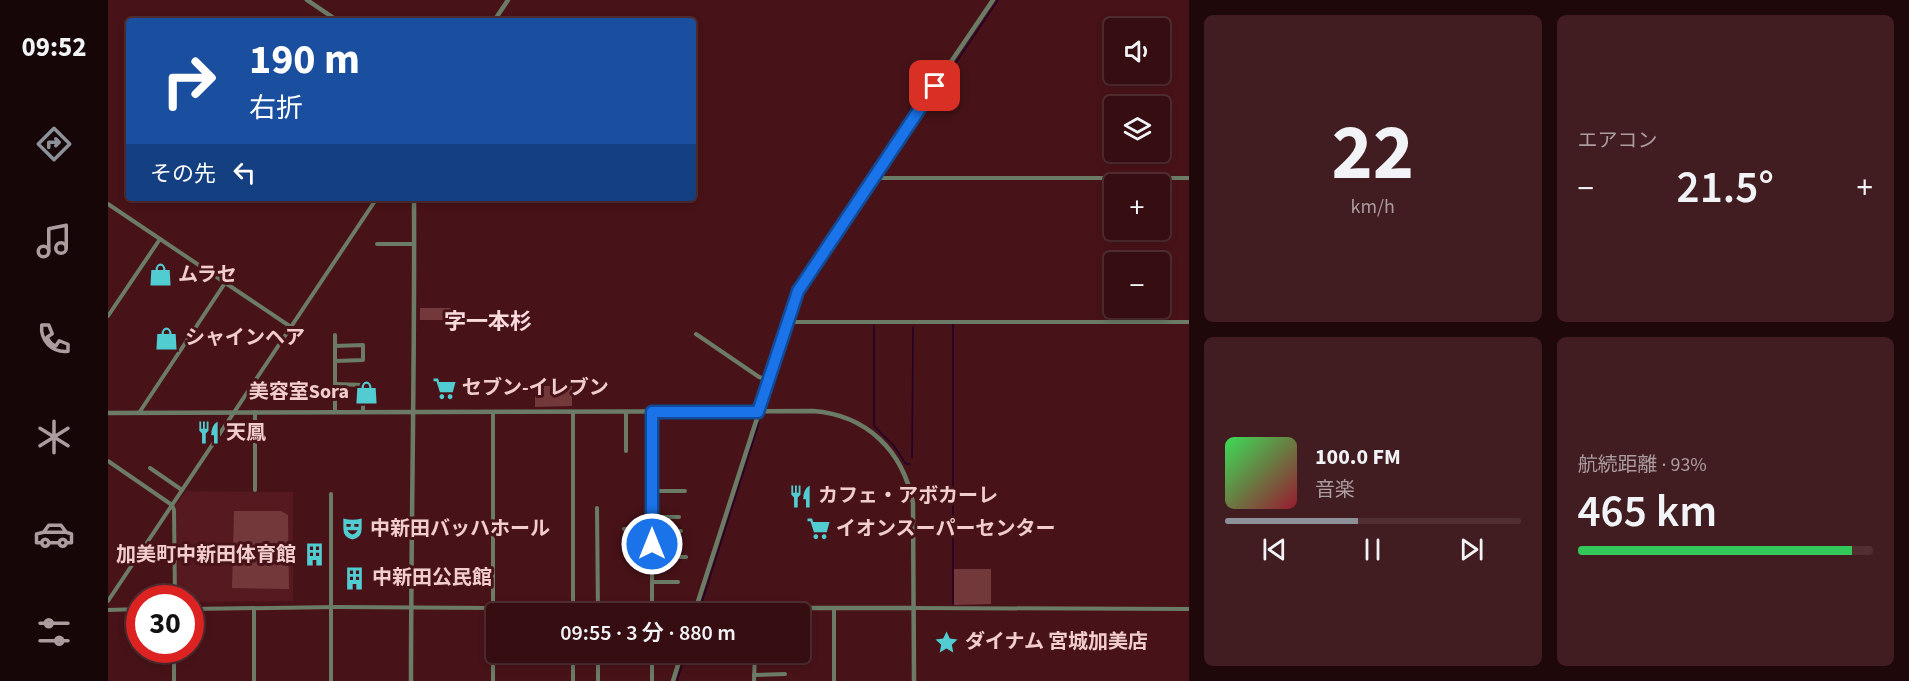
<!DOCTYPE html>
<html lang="ja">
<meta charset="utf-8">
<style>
:root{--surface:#360e12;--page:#411c20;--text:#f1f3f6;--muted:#aa9c9f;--line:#502e32;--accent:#8c9099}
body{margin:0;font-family:"Source Sans 3","Noto Sans JP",sans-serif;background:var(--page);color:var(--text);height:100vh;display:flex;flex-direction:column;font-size:22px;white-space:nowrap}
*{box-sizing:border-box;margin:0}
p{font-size:20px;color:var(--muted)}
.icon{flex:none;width:33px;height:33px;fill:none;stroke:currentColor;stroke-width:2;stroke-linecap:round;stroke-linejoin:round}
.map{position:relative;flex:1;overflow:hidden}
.details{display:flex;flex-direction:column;gap:15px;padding:15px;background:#1e080a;width:720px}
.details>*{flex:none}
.guide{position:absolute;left:18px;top:18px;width:570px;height:183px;border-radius:6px;box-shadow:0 3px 9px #0003,0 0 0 2px var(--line);background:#1a4fa0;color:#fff;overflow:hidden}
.tools{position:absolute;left:996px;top:18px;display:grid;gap:12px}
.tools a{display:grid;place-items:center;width:66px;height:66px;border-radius:6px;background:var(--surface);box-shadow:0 3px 9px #0003,0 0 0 2px var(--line);font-size:30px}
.speed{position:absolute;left:18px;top:585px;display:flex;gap:12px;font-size:30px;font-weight:700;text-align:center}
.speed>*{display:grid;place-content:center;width:78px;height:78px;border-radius:50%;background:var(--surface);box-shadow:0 3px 9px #0003,0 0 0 2px var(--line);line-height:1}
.speed .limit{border:9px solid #d22;background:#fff;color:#111}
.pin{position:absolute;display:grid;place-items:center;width:51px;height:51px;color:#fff;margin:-26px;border-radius:12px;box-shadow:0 3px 9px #0006}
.me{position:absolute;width:66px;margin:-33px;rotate:0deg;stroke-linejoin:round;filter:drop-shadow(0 0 4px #0008)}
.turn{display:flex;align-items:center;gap:21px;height:126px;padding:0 24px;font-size:27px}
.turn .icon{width:78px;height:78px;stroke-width:2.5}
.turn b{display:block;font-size:42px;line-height:51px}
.then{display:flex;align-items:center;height:57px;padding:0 24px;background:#0003;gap:12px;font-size:22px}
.big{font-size:45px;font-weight:600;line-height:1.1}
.details .card{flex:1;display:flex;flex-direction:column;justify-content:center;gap:9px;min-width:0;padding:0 21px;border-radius:9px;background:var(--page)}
.details .dial{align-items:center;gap:0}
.dial b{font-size:78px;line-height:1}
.song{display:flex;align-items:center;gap:18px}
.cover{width:72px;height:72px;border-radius:9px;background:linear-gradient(135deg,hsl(130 70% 55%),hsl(350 70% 35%))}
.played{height:6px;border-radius:3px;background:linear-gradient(90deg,var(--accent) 45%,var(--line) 45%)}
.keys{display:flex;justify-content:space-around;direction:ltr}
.heat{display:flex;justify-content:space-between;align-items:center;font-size:33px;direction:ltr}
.charge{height:9px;border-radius:4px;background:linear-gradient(90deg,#34c759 93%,var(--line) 0)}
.details .tiles{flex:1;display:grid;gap:15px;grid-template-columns:repeat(2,1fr)}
.trip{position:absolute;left:378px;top:603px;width:324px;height:60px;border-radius:6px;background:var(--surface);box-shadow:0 3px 9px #0003,0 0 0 2px var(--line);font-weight:600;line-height:60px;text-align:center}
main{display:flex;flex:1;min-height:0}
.dock{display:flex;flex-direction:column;width:108px;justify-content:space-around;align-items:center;background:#160607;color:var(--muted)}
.dock .icon{width:42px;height:42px}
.dock .on{color:var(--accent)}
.dock b{font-size:27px;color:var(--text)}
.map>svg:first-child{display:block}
</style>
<main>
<nav class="dock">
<b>09:52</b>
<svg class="icon on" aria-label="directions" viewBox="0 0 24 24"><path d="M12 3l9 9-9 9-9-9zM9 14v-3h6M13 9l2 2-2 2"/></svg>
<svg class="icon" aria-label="music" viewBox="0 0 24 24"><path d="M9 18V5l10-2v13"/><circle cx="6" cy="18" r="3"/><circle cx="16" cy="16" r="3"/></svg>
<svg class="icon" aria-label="phone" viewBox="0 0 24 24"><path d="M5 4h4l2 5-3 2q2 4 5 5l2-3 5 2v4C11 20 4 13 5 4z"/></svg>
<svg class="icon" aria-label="climate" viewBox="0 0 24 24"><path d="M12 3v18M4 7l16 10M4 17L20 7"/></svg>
<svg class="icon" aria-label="car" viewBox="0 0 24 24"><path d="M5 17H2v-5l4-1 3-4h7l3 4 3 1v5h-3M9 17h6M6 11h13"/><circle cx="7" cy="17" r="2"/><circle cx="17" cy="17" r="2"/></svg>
<svg class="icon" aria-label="filters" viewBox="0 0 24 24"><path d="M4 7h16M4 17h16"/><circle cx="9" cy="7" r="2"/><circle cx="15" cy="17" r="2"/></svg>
</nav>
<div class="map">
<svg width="1081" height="681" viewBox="0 0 1081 681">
<rect width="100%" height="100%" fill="#481318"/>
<!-- built -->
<path fill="#56191f" d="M78,491L185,492V601L83,602L82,598H69L67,506Z"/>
<!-- green -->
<g fill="#73383a">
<path d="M312,308H345L346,320H312Z"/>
<path d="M427,386H464V406L427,407Z"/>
<path d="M126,511H173L180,515L181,589L124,588Z"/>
<path d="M846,569H883V604L846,605Z"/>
</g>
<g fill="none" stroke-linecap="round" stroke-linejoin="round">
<!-- stream -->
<g stroke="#1f0029" stroke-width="1.5">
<path d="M684,320L696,289L890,0"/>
<path d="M766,325V426L786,446L798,464H802"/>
<path d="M657,403L683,324"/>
<path d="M804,458L805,327"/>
<path d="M594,602L651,423"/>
<path d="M845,604V324"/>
<path d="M569,681L578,652"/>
</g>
<!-- minor -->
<g stroke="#6b7b66" stroke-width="4">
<path d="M767,174L773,178H1081"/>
<path d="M0,204L183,327"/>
<path d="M269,244H306"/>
<path d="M0,316L52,239"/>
<path d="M680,322H1081"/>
<path d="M588,334L651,377L661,380"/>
<path d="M227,346L255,345V360L227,361"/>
<path d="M227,384L255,385V412"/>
<path d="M227,412V335"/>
<path d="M31,413L117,283"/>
<path d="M518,451V412"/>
<path d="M0,461L64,505L66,510L67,598"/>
<path d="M42,468L74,490"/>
<path d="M147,490V412"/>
<path d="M544,491H577"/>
<path d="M489,508L490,614"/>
<path d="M544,517H571"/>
<path d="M516,529H544"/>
<path d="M544,531H573"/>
<path d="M544,557H578"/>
<path d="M544,582H570"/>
<path d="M0,601L269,198"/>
<path d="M806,608L1081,609"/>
<path d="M82,609L229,607L385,608"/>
<path d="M0,610L32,609"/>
<path d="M465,614V412"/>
<path d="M544,614V412"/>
<path d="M465,652V681"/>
<path d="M490,652V681"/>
<path d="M608,661H647"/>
<path d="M646,675L677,674"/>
<path d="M66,681V650"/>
<path d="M146,681V608"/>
<path d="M223,681V494"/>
<path d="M385,681V412"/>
<path d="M544,681V652"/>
<path d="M646,681L647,652"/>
<path d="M726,681V609"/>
</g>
<!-- tertiary -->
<g stroke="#6b7b66" stroke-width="4.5">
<path d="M199,0L230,21"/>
<path d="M386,21L400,0"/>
<path d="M0,413L705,411C759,415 795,451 805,503L806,681"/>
<path d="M385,608H806"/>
<path d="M586,614L690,291L747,203L885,0"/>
<path d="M303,681C303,520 307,359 306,198"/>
<path d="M565,681L574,652"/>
</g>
</g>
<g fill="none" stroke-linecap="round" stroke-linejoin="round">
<defs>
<path id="route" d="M544,544V412H650L690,291L827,86"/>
</defs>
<!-- route casing -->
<use href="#route" stroke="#114b97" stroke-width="15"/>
<!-- route -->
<use href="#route" stroke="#1a73e8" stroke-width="10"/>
</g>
<!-- icons -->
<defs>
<symbol id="shop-bare" viewBox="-9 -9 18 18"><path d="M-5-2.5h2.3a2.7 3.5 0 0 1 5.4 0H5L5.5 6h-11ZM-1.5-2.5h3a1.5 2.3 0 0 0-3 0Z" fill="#51ccd1" stroke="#481318" stroke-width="2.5" paint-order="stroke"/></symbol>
<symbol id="supermarket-bare" viewBox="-9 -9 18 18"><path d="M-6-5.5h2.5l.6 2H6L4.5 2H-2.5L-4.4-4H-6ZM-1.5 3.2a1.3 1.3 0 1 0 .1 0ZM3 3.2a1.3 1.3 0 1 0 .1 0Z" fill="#51ccd1" stroke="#481318" stroke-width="2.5" paint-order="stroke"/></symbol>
<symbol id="restaurant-bare" viewBox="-9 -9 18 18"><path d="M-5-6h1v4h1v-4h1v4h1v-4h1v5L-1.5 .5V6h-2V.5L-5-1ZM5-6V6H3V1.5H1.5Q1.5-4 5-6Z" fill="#51ccd1" stroke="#481318" stroke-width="2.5" paint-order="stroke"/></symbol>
<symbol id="theatre-bare" viewBox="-9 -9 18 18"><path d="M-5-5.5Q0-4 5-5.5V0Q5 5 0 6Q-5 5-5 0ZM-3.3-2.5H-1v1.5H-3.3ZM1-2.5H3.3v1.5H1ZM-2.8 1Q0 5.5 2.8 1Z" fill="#51ccd1" stroke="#481318" stroke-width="2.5" paint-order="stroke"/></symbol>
<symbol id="building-bare" viewBox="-9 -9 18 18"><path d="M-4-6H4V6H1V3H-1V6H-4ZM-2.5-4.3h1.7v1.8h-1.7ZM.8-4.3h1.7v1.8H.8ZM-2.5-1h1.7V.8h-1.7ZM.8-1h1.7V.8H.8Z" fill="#51ccd1" stroke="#481318" stroke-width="2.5" paint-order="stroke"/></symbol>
<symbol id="sight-bare" viewBox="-9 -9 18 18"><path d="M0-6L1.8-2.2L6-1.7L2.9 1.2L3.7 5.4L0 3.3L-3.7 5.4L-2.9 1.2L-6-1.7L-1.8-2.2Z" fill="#51ccd1" stroke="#481318" stroke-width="2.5" paint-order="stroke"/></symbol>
</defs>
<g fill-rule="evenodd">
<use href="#shop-bare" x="36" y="258" width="33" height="33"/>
<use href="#shop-bare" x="42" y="322" width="33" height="33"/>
<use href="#supermarket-bare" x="320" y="372" width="33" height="33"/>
<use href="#shop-bare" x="242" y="376" width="33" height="33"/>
<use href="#restaurant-bare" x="84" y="416" width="33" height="33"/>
<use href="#restaurant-bare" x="676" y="480" width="33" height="33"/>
<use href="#theatre-bare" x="228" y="512" width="33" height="33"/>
<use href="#supermarket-bare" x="694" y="512" width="33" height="33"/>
<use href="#building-bare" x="190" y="538" width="33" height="33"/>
<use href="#building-bare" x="230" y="562" width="33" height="33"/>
<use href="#sight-bare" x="822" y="626" width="33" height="33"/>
</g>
<g text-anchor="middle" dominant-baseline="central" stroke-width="6" stroke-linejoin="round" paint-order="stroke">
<!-- poi labels -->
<g font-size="20" font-weight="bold" fill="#f1cdcd" stroke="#481318" text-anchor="start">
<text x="70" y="275">ムラセ</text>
<text x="77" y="338">シャインヘア</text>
<text x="354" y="388">セブン-イレブン</text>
<text x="241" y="392" text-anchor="end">美容室Sora</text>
<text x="118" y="433">天鳳</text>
<text x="710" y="496">カフェ・アボカーレ</text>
<text x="262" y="529">中新田バッハホール</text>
<text x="728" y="529">イオンスーパーセンター</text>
<text x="188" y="555" text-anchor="end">加美町中新田体育館</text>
<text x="264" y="578">中新田公民館</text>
<text x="857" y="642">ダイナム 宮城加美店</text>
</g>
<!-- quarter labels -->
<g font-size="22" font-weight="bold" fill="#fadcdc" stroke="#481318">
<text x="380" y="322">字一本杉</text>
</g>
</g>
</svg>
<div class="tools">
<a><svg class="icon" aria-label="sound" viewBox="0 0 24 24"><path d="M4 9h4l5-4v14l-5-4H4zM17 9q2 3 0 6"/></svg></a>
<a><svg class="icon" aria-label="layers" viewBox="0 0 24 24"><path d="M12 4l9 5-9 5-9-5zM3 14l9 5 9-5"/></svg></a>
<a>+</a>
<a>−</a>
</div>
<div class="speed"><div class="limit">30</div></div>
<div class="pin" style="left:827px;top:86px;background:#d93025"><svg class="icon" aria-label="arrive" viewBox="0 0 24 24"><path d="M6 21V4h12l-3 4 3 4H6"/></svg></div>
<svg class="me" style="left:544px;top:544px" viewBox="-20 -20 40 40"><circle r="17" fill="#1a73e8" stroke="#fff" stroke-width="3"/><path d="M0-11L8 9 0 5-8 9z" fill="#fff"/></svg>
<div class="trip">09:55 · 3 分 · 880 m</div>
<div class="guide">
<div class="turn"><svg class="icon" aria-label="right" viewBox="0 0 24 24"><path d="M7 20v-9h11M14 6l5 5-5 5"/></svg><div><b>190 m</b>右折</div></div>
<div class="then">その先<svg class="icon" aria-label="left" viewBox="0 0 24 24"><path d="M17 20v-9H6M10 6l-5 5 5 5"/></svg></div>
</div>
</div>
<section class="details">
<div class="tiles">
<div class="card dial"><b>22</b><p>km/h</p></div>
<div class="card"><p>エアコン</p>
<div class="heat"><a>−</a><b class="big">21.5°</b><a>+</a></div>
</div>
<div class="card">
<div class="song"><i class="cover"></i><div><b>100.0 FM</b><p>音楽</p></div></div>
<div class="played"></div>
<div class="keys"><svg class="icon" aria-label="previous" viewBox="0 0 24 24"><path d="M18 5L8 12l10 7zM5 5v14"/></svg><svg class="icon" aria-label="pause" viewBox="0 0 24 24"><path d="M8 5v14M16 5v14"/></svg><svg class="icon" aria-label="next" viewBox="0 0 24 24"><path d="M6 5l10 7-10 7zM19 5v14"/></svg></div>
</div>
<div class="card"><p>航続距離 · 93%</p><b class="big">465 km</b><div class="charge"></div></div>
</div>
</section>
</main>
